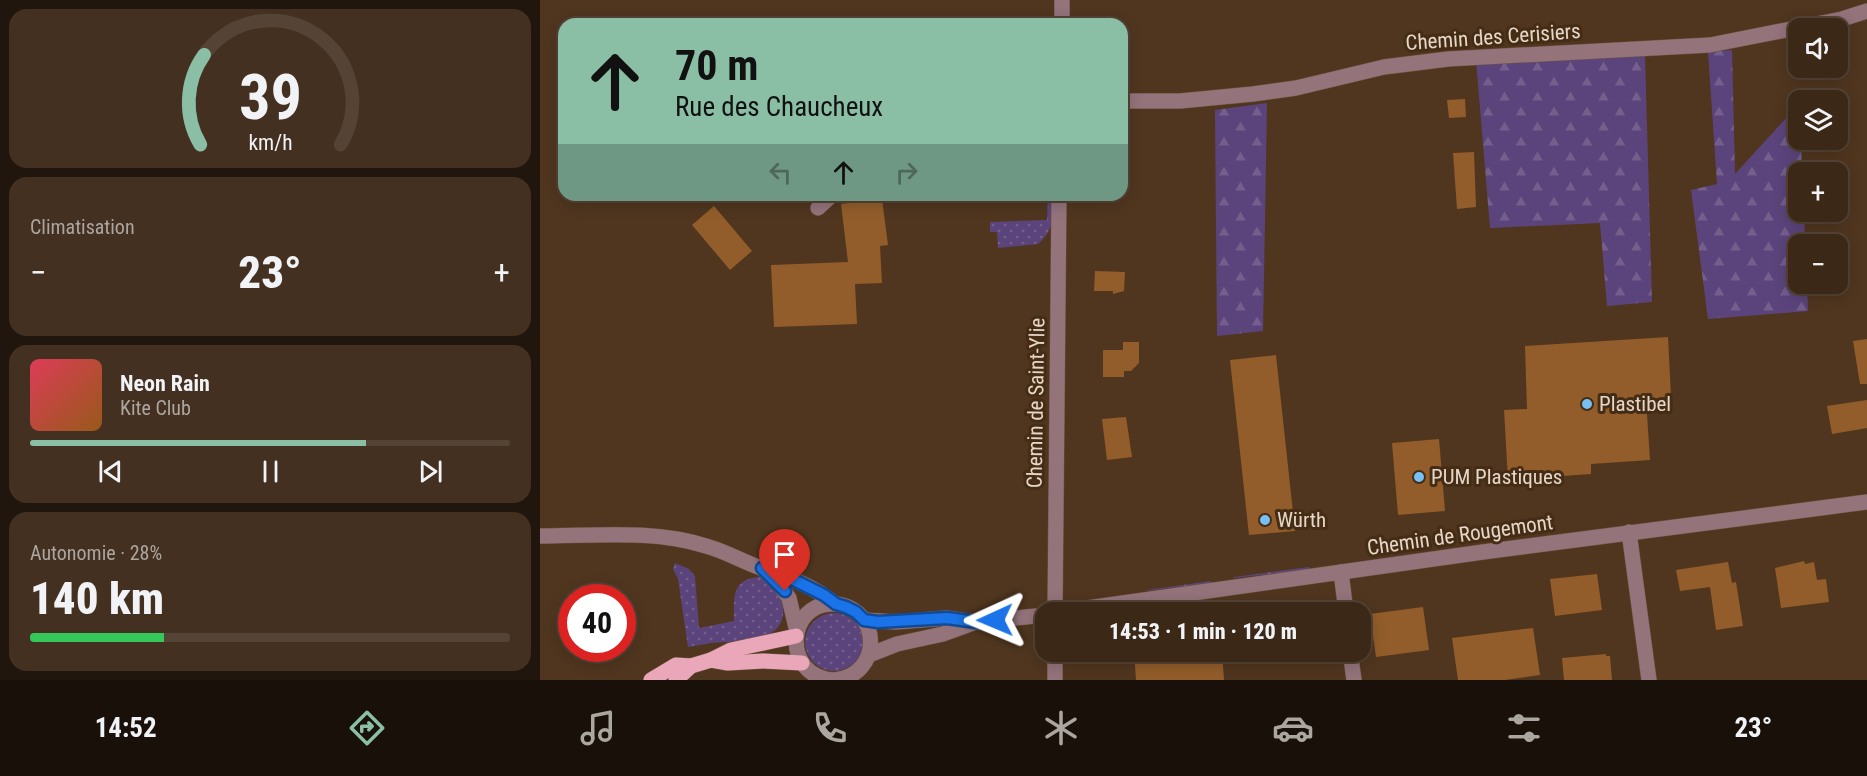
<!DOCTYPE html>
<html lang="fr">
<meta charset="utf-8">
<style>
:root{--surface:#3c2817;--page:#433020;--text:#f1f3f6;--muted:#aca6a1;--line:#554436;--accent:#8abfa5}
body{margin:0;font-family:"Roboto Condensed",sans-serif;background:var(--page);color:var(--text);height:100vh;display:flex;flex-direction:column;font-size:22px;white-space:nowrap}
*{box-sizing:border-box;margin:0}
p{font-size:20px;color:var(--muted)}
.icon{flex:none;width:33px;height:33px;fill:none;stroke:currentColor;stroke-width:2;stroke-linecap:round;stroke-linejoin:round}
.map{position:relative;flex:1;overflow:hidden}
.drawer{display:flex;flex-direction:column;gap:9px;padding:9px;background:#21160d;width:540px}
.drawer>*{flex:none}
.top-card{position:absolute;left:18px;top:18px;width:570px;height:183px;border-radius:18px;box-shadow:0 3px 15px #0003,0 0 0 2px var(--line);background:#8abfa5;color:#111;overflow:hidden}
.fabs{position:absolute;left:1248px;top:18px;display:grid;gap:12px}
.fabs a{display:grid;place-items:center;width:60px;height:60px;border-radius:12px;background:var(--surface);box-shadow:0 3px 15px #0003,0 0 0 2px var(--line);font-size:30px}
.speed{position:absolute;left:18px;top:584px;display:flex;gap:12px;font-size:30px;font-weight:700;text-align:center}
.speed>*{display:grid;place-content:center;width:78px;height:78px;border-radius:50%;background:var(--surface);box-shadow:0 3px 15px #0003,0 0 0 2px var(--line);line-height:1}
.speed .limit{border:9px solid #d22;background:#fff;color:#111}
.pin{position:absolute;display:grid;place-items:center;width:51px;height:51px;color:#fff;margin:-62px -26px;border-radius:50% 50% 50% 0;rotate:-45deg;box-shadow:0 0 6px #0007}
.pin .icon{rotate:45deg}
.me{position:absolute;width:66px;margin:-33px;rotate:269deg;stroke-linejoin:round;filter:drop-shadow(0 0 4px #0008)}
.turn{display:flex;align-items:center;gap:21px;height:126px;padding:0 18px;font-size:27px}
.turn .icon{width:78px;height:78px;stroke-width:2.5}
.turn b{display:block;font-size:42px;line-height:51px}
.lanes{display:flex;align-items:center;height:57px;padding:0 18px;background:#0003;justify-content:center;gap:30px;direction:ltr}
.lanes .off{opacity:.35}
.big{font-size:45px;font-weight:800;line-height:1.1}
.drawer .card{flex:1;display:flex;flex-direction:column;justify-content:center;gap:9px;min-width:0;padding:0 21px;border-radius:18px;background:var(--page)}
.drawer .dial{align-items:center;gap:0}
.dial svg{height:156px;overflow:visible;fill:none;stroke:var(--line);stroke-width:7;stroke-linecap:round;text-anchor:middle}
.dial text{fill:var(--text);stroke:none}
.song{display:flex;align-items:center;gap:18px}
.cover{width:72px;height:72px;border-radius:9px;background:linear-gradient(135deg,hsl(350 70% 55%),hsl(30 70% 35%))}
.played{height:6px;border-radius:3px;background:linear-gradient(90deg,var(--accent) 70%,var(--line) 70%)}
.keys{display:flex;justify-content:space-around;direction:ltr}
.heat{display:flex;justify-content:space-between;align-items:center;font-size:33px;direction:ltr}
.charge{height:9px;border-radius:4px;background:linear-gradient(90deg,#34c759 28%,var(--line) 0)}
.trip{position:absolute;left:495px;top:602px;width:336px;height:60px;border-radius:18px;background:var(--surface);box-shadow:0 3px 15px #0003,0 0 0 2px var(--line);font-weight:800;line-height:60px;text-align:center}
.tabs{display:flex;height:96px;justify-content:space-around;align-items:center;background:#181009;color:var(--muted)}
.tabs .icon{width:42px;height:42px}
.tabs .selected{color:var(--accent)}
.tabs b{font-size:27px;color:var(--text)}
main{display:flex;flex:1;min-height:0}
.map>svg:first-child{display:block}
</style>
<main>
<section class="drawer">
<div class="card dial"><svg viewBox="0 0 100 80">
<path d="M14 69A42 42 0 1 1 86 69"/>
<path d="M14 69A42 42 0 0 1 16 23" stroke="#8abfa5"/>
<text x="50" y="56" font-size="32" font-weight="700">39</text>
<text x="50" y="72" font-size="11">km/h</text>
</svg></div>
<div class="card"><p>Climatisation</p>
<div class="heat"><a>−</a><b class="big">23°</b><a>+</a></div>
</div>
<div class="card">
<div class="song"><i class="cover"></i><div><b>Neon Rain</b><p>Kite Club</p></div></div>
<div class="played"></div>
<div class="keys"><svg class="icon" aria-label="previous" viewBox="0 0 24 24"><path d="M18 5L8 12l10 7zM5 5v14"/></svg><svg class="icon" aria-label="pause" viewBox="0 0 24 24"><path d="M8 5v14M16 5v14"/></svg><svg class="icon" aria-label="next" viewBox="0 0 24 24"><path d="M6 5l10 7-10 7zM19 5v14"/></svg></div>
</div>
<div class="card"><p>Autonomie · 28%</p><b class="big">140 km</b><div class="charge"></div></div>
</section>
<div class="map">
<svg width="1327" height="680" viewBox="0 0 1327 680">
<defs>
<pattern id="grass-dots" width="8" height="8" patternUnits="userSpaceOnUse" patternTransform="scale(1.5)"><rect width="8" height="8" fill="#5b447b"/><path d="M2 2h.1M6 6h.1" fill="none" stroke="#735e8c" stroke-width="1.8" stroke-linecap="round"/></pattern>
<pattern id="forest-firs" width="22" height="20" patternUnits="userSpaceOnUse" patternTransform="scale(1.5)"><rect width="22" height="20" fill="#5b447b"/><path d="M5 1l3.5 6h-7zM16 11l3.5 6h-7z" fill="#735e8c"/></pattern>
</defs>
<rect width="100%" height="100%" fill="#50361f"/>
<!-- grass -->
<g fill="url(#grass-dots)">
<path d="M508,195H512C512,217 516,228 498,244L458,248L457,232H450V222L507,220Z"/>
<path d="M135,563L149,569L155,576L159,628L194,621C194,597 191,579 220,577C232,588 246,597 243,615C239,645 193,641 171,643C163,644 156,646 148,647L138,579L133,569Z"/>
<path d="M769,567V570L693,578L694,577Z"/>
<path d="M671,581V583L606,591L607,590Z"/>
<circle cx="294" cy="642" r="29"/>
</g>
<!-- forest -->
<g fill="url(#forest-firs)">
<path d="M1192,50L1195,174L1258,105V140H1261L1262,172H1258V212H1264L1265,244H1258V284H1267L1268,311L1168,319L1151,190L1177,184L1168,52Z"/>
<path d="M1105,55L1112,302L1067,306L1060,223L950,228L936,60Z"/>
<path d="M727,103L723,331L677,336L675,110Z"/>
</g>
<!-- building -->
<g fill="#925d2a">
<path d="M925,99L926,117L909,118L907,100Z"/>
<path d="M934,152L936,207L917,209L913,153Z"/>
<path d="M342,199L348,245L340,246L342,283L315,284L317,324L234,327L231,265L308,262L301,204Z"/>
<path d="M174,206L212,251L190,270L152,225Z"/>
<path d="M555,271L585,272L584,291L573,294V291H554Z"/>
<path d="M1128,337L1131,397L1106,399L1110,460L1051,464V474L968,480L964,410L987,409L985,346Z"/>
<path d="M1327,339V384H1320L1313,341Z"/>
<path d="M583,342H599V363L591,371H584V377H563V350H583Z"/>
<path d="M736,355L755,531L709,535L690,360Z"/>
<path d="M1327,400V428L1292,434L1287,406Z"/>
<path d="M586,417L592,457L567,460L562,419Z"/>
<path d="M899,439L905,511L858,515L852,443Z"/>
<path d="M1264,561L1265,564L1274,562L1277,580L1286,579L1289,602L1241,608L1235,568Z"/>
<path d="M1188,562L1192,583L1196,582L1203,626L1176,630L1170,587L1140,591L1136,570Z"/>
<path d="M1057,574L1062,610L1015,616L1010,579Z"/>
<path d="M883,607L889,650L836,657L830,614Z"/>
<path d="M993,628L1000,675L965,680H918L912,638Z"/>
<path d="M594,651H682L684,680H596Z"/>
<path d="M1066,654V656H1070L1072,680H1024L1022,658Z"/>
</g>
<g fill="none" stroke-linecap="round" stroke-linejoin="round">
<defs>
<g id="minor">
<path d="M522,24V0"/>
<path d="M582,101H640L713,94L756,88L844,67L908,59L1170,45L1302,19L1327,11"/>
<path d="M278,208L292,195"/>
<path d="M1089,532L1109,680"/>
<path d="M0,536C54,536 113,529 166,546C185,551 203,562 221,568C248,577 274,586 295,604"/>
<path d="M224,570L239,584L249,598L257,632"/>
<path d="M801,572L806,612"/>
<path d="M515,612L519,195"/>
<path d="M519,612L943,552L1327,502"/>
<path d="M324,620L356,622L407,618L433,622"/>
<path d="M810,651L814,680"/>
<path d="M329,655L357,644L403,634L436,622L506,615"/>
<path d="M294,680C241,677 246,601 295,604C342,608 343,676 294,680"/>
<path d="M515,680V651"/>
</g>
<g id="major">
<path d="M171,660L188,663L223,661L262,663"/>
<path d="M111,680L136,665L151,666L171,660L191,650L256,636"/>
<path d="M136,680L151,666"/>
</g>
</defs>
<!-- minor casing -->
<use href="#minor" stroke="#6b533d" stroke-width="16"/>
<!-- major casing -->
<use href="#major" stroke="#6b533d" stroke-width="16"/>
<!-- minor -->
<use href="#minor" stroke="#94737b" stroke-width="15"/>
<!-- major -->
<use href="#major" stroke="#eaa7b9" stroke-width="15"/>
</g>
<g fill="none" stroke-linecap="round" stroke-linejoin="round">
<defs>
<path id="route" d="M245,591L222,568L242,574L284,595L296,604L306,607L316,612L324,620L338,622L407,618L436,622L455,620"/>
</defs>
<!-- route casing -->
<use href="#route" stroke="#114b97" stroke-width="15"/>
<!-- route -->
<use href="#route" stroke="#1a73e8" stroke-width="10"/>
</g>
<!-- markers -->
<g fill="#76c0f6" stroke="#452c15" stroke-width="2">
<circle cx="1047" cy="404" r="6"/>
<circle cx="879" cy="477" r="6"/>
<circle cx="725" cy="520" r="6"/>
</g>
<g text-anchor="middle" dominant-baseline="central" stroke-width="6" stroke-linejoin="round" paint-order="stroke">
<!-- street labels -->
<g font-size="21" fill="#e6d6c8" stroke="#452c15">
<text transform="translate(953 37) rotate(-4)">Chemin des Cerisiers</text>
<text transform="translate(496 403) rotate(-89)">Chemin de Saint-Ylie</text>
<text transform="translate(920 535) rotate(-8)">Chemin de Rougemont</text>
</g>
<!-- poi labels -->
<g font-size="21" fill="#e6d6c8" stroke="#452c15" text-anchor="start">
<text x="1059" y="404">Plastibel</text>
<text x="891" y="477">PUM Plastiques</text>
<text x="737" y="520">Würth</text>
</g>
</g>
</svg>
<div class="fabs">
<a><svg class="icon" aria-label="sound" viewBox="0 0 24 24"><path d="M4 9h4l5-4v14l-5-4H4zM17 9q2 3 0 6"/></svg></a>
<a><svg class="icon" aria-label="layers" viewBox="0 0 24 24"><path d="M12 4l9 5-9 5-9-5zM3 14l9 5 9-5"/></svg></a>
<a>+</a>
<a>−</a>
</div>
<div class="speed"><div class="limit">40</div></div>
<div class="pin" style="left:245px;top:591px;background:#d93025"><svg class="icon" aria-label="arrive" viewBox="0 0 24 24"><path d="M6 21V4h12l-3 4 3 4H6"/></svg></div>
<svg class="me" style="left:455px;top:620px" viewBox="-20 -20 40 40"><path d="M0-17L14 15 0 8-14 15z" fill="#1a73e8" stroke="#fff" stroke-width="4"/></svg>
<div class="trip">14:53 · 1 min · 120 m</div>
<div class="top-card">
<div class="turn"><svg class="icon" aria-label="ahead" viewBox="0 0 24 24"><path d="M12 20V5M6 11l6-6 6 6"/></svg><div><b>70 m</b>Rue des Chaucheux</div></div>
<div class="lanes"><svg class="icon off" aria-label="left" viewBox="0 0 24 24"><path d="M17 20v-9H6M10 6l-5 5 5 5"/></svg><svg class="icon" aria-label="ahead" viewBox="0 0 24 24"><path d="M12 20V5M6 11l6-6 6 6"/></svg><svg class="icon off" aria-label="right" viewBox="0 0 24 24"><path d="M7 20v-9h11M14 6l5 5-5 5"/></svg></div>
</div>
</div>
</main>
<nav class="tabs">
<b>14:52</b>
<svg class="icon selected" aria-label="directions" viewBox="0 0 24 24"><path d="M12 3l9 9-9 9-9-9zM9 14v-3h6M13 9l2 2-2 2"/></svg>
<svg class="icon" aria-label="music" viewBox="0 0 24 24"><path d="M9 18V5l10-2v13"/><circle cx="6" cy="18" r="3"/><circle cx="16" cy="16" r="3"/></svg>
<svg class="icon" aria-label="phone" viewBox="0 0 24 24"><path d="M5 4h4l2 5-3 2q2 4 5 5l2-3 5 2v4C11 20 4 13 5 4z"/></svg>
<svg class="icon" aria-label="climate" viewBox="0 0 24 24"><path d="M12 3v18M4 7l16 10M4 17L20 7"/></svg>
<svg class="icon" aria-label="car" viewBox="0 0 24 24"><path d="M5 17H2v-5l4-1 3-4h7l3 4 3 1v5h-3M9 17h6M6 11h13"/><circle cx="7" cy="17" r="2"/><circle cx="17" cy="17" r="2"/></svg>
<svg class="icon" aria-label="filters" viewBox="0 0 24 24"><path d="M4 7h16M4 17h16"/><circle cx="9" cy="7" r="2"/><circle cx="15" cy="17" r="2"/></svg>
<b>23°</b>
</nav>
